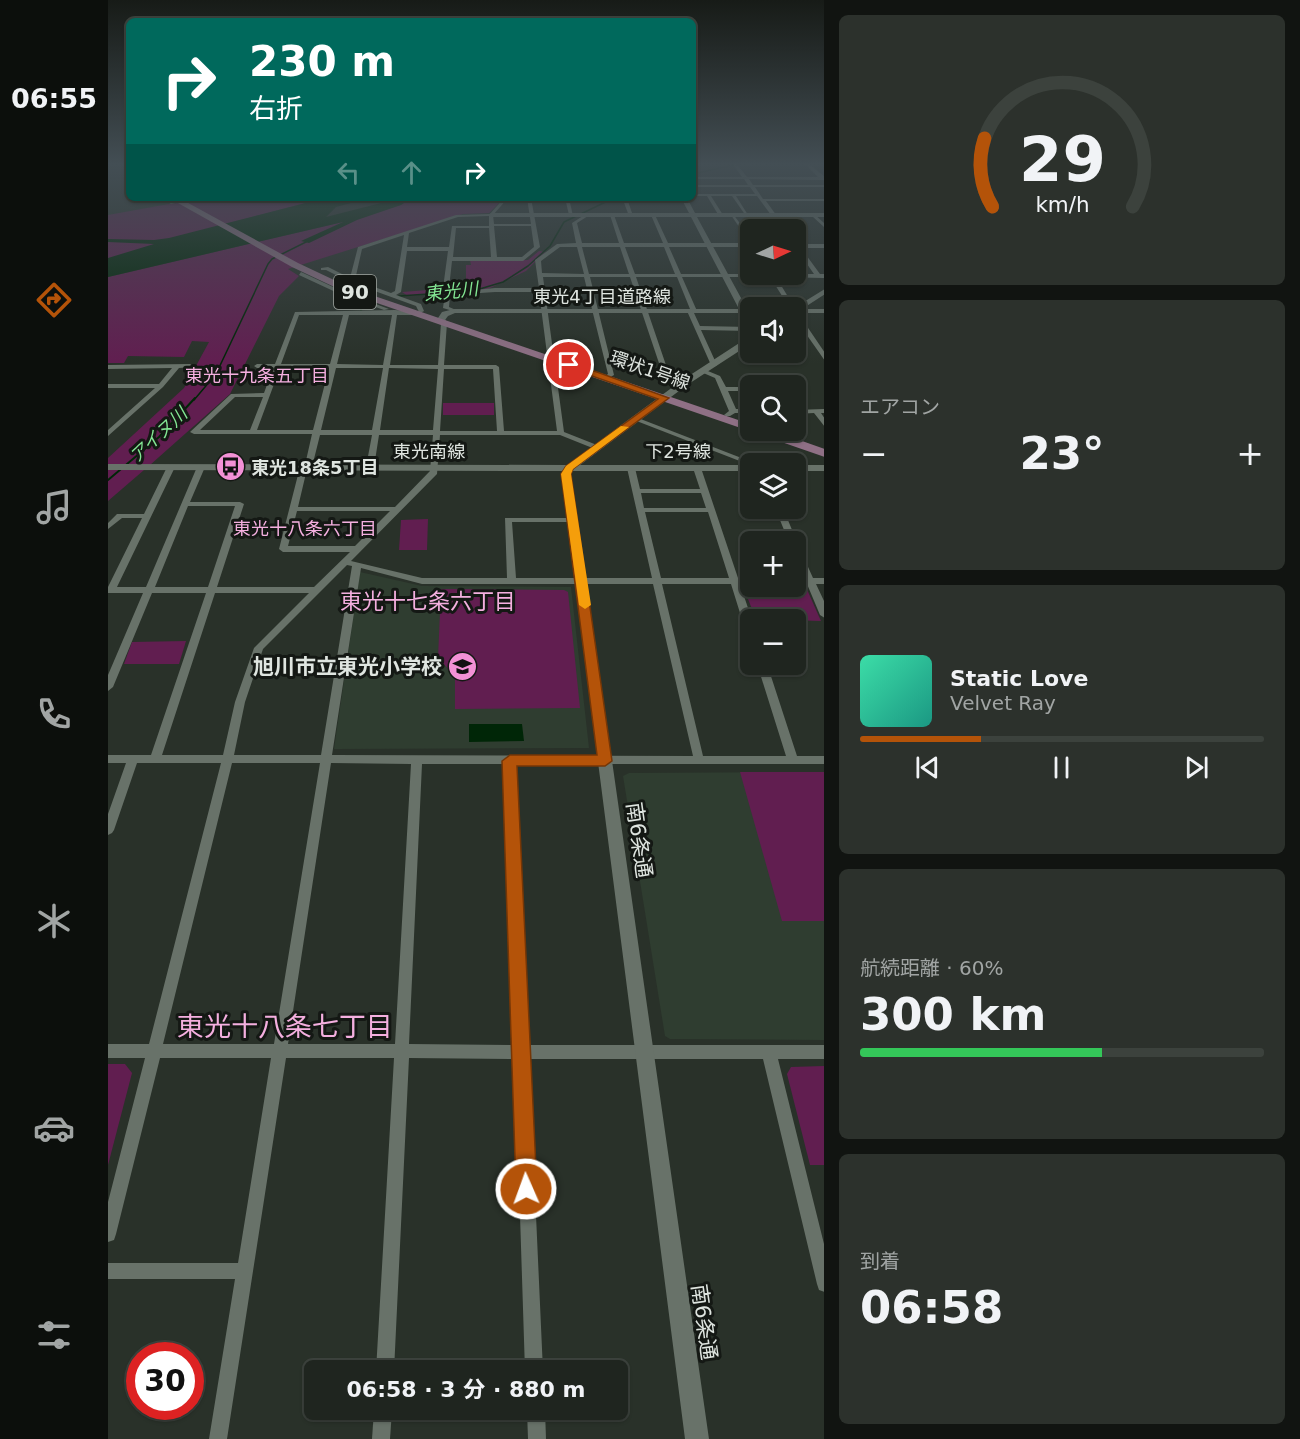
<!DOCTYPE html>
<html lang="ja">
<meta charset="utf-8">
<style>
:root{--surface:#1f251f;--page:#2c312c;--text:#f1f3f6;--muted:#a1a5a4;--line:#3c423d;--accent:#b45309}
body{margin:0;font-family:"DejaVu Sans","Noto Sans JP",sans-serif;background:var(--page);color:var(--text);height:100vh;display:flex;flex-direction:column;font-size:22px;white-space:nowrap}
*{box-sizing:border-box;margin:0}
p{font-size:20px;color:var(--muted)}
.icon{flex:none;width:33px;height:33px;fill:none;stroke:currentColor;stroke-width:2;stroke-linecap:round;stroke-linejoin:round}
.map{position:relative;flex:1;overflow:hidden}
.sheet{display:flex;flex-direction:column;gap:15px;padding:15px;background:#111411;width:476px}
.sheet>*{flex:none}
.hud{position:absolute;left:18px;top:18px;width:570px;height:183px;border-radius:9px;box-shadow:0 2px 4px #0004,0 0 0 2px var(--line);background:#00695c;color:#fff;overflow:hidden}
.needle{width:39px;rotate:86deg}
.fabs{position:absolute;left:632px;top:219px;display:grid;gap:12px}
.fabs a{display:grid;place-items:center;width:66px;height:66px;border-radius:9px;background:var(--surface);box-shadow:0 2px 4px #0004,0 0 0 2px var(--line);font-size:30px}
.speed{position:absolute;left:18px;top:1342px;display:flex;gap:12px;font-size:30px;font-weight:700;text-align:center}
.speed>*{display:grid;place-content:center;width:78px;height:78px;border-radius:50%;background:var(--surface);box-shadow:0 2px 4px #0004,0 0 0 2px var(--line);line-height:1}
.speed .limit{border:9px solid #d22;background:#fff;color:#111}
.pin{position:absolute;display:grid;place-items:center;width:51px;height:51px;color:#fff;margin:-26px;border:3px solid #fff;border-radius:50%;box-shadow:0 2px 6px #0007}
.me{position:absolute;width:66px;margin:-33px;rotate:358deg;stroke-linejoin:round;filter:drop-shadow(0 0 4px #0008)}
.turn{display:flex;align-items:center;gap:21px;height:126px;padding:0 24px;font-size:27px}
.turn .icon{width:78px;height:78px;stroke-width:2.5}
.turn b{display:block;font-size:42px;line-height:51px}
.lanes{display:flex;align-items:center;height:57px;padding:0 24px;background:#0003;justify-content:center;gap:30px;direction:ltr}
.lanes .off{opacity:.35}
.big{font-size:45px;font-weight:700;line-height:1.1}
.sheet .card{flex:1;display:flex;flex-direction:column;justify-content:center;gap:9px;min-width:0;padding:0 21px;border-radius:9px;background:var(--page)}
.sheet .dial{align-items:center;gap:0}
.dial svg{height:156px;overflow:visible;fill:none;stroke:var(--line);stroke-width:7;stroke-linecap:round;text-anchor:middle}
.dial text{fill:var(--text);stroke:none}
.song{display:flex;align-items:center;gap:18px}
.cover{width:72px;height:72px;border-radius:9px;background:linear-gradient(135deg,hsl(160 70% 55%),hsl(170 70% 35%))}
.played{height:6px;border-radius:3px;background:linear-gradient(90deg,var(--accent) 30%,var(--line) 30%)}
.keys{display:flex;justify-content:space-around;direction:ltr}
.heat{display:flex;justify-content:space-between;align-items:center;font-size:33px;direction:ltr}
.charge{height:9px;border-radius:4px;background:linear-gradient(90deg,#34c759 60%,var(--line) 0)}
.trip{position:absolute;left:196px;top:1360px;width:324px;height:60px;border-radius:9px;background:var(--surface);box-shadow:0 2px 4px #0004,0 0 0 2px var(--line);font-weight:700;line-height:60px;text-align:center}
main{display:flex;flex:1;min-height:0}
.menu{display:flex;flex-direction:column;width:108px;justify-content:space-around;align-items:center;background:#0c0f0c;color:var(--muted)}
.menu .icon{width:42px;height:42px}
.menu .active{color:var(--accent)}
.menu b{font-size:27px;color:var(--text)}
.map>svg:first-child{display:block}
</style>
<main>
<nav class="menu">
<b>06:55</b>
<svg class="icon active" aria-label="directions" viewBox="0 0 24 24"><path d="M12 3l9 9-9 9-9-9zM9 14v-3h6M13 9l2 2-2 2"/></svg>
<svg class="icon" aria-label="music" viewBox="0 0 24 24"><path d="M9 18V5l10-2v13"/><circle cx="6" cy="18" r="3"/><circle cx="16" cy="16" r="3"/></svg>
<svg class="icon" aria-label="phone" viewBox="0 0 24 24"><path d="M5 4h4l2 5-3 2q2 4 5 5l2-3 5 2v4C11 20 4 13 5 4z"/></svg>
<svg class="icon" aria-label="climate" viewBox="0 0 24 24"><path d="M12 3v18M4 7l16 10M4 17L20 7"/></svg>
<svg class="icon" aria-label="car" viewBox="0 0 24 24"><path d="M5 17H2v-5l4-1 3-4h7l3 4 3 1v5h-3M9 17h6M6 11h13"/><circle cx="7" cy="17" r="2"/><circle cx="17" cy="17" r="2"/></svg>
<svg class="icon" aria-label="filters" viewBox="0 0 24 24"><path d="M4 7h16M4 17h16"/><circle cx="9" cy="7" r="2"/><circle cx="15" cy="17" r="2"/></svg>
</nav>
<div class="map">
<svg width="717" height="1439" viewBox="0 0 717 1439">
<rect width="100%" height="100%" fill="#293129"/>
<!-- built -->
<g fill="#2f3d30">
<path d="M252,572L314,586L463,587L481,748L226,749Z"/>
<path d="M716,772V1040L562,1039L557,1036L515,776L521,773Z"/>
</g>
<!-- green -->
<g fill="#611e50">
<path d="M118,198H217L117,224L0,260V215L61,204Z"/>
<path d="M303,198H396L381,213L355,214L180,269L191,276L171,296L122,394L42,465H0V458L76,388L101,342L84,341L76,357L20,356L16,363H0V277L239,221L293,205Z"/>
<path d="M431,251L437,252L418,271L378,290L300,296L294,292L358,287V265H363L362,260H420Z"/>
<rect x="335" y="403" width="51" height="12"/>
<path d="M0,470H36L0,501Z"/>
<path d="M320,519L319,550H291L293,520Z"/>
<path d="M638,585H697L713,621L648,619L636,589Z"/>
<path d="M333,589L456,590L460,592L472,708L347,709V676L330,658Z"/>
<path d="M78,641L71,664H16L24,642Z"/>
<path d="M632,772H716V921H674Z"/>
<path d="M0,1064H17L24,1073L0,1165Z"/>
<path d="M716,1066V1165H702L679,1074L683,1067Z"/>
</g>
<!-- water -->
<g fill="#002607">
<path d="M217,198H262L228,207L218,217L277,202V199L273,198H303L293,205L249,220L201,243L193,241L235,222L0,277V258L46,244L0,242V239L46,240L61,238Z"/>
<path d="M361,724H414L416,741L361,742Z"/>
</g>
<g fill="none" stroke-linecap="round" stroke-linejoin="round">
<!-- stream-far1 -->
<g stroke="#002607" stroke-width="1.5">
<path d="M585,174L634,163"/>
<path d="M291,296L365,291L395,282L420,266L442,246L456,222L506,198"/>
<path d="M253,302V310"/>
<path d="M86,400L108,374L160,264L164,259L200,241"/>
</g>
<!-- stream -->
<path stroke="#002607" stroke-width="2" d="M0,480L51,437L87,398"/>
<!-- minor -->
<g fill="#687269" fill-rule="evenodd">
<path d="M624,163H628L639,177H710L696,163H700L717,177V180L641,179L645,185H717V187H647L655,199H717V201H658L679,230H674L649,196H628L640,215L638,216L624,196H603L615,215L611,216L599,196H585V194H647L642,187H585V185H640L636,179H585V177H634Z"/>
<path d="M638,163H642L644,165L641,166Z"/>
<path d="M53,198H59L67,203L63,204Z"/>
<path d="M81,198H87L83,200Z"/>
<path d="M396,198H400L385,215L386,224H423L419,198H423L432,247L415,261H344L341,288L338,290L335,288L340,251H299L293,292L288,295L313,304L316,311L309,315H289L282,365H330L333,323L331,318L336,317L339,323L336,365H388L391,367L396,431H449L431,292H387L342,295L341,307L348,310V312L335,308L337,293L387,288H431L427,260L449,244L468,243L464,223L478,214L480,216L469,223L474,243H511L502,215L504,214L506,215L516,243H555L543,215L545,214L547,215L560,243H642V247H561L573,274H706L687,247V241L691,244H717V248H693L712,274H717V278L668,277L682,300L696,304V306L694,307L678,302L662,277H574L589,311L586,313L592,326L642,327V331L593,330L609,365L606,367L603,365L579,311L582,309L569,277H528L561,374L578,382V384L576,385L555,375L522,277H482L506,375L497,380L494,378L500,374L476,277H435L456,432L494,447L487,449L452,435H332L329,474L243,561L314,578H399L397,518H465L469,520L468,522H404L408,578H544L519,468L523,466L527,468L532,489H592L585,468L589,466L593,468L630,578H642V584H632L644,620H642V632L637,629L623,584H554L595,756H678L649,664H659L689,756H717V764H408L420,1045H717V1059H670L717,1248V1292L711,1290L709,1284L655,1059H421L435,1371H417L407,1059L301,1058L286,1371H268L286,1058H178L119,1439H101L127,1279H0V1263H130L163,1058H52L8,1234L6,1240L0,1242V1202L37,1058H0V1044H41L113,763H29L6,830L4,833L0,835V814L18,763H0V755H43L98,593H44L5,687L0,691V675L35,593H0V587L34,518H14L0,529V523L9,514H36L59,467L66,465L67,467L9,587H38L89,467L96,465L97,467L82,502H132L136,504L109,587H206L242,552H175L171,549L192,467L197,465L204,434H86L82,432L123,394L156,393L165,368H149L146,366L149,364H167L187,312L287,310L311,312L308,306L242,282L218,270H213V268L220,267L242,278L250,247L348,215L382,214ZM381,216V226H344L341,247H299L301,233L350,217ZM423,226L426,247L414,257H389L386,226ZM348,228H381L383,257H345ZM296,235L287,291L283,293L247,280L254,249ZM452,247H469L476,274L434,273L433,261ZM474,247H512L521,274H481ZM517,247H556L567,274H527ZM191,315H235L222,364H173ZM241,315H284L275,365L229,364ZM172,368H221L205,430H149ZM228,368H275L264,430H213ZM281,368L330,369L325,430H272ZM336,369H385L389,431H332ZM127,397H155L142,430H92ZM212,435H264L258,467L262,469L266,467L271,435H325L322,471L287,507H190L199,469L204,467ZM533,493H593L598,508H536ZM80,506H127L100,587H47ZM189,511H282L247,546H180ZM537,512H600L621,578H553ZM239,565L244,566L213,755H126L137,702L155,649ZM253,568L314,584H545L585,756L224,755ZM107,593H201L146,648L127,702L115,755H54ZM124,763H212L166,1044H55ZM223,763L303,764L287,1044H180ZM314,764H397L406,1045L301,1044Z"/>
<path d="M457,198H461L465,216L461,215Z"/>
<path d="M512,198H519L525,216H521L515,200Z"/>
<path d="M625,214L642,237V243L623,215Z"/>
<path d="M706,214L717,224V228L704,216Z"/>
<path d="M193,272L238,293L281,309L276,310L234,295L191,275Z"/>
<path d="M687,317L694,319L717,353V361L689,321H687Z"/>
<path d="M82,364L84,365V367L71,368L55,387L0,436V430L47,388H0V384H51L64,368L0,369V365Z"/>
<path d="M595,369L612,376L618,387H642V391H620L628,409H642V413H627L622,416H618L616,415L621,411L607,378L593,372L592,371Z"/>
<path d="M717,409V413H713L717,419V427L706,413L687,414V410Z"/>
<path d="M526,418H530L649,464H642V465L526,420Z"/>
<path d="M667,508H675L689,542L688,544L687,542H681Z"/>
<path d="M687,544L691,547L705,578H717V584H708L717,603V618L712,615L699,584H687V578H696L687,557Z"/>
<path d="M266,1410H284L282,1439H264Z"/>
<path d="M419,1410H437L438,1439H420Z"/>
</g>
<!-- tertiary -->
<g fill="#687269" fill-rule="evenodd">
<path d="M573,198H579L587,213H717V217H589L639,309H642V313H347L340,316L337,320L330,318L334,312L346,309H631L583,217H383L380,215L383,213H581Z"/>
<path d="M717,289V294L694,309H717V313H687L686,308Z"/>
<path d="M639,338H642V344L579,385L472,465H642V471H465L463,474L601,1439H577L453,474L455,471L0,470V464L459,465L573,381Z"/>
<rect x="687" y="465" width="30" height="6"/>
</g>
<!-- primary -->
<path fill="#8f7085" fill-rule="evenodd" d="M61,198H71L190,263L243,288L642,424V430H663L717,449V457L237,292L184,267Z"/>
</g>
<!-- sky -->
<linearGradient id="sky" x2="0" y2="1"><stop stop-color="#171b17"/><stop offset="0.45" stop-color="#434e54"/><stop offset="1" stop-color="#434e54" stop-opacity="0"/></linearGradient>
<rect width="717" height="364" fill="url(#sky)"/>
<!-- route -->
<path fill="#b45309" stroke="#753606" stroke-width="1.5" d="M458,363H464L561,398L465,469L463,474L504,761L497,766H409L429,1189L426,1196L418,1199L411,1196L408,1189L394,761L402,755H489L453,474L458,466L550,399L458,367Z"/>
<!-- slow -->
<path fill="#f59e0b" d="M513,426L521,427L465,469L463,474L483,605L477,609L471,605L453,474L458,466Z"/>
<!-- icons -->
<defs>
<symbol id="bus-disc" viewBox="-11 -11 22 22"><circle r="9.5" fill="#f391d6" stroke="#141814"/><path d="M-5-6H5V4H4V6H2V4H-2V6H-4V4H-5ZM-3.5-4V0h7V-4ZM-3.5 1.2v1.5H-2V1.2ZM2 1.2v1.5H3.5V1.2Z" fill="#111"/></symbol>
<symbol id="school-disc" viewBox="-11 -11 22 22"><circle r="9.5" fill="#f391d6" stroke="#141814"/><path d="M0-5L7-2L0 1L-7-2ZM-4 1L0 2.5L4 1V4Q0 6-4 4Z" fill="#111"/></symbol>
</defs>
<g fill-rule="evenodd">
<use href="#bus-disc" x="106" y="450" width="33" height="33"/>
<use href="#school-disc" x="338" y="650" width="33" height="33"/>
</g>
<g text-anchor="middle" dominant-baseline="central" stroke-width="6" stroke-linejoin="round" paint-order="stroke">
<!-- far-water labels -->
<g font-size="18" font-style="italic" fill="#83e693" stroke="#141814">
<text transform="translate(343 291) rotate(-6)">東光川</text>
<text transform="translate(50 435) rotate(-43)">アイヌ川</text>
</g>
<!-- far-street labels -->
<g font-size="18" fill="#dfe5e0" stroke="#141814">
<text x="494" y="296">東光4丁目道路線</text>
<text transform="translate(542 370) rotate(19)">環状1号線</text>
<text x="321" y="451">東光南線</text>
<text x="570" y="451">下2号線</text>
</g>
<!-- far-neighbourhood labels -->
<g font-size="18" fill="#f4afdf" stroke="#141814">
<text x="149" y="375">東光十九条五丁目</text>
<text x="197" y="528">東光十八条六丁目</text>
</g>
<!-- far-poi labels -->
<g font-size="18" font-weight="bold" fill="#dfe5e0" stroke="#141814" text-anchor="start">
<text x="143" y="467">東光18条5丁目</text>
</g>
<!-- shield labels -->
<rect fill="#141814" stroke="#a2a8a3" stroke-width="1.5" x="226" y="275" width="42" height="34" rx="4.5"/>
<g font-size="20" font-weight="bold" fill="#dfe5e0">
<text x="247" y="292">90</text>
</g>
<!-- poi labels -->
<g font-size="21" font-weight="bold" fill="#dfe5e0" stroke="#141814" text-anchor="end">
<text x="334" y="667">旭川市立東光小学校</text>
</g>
<!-- street labels -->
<g font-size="21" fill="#dfe5e0" stroke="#141814">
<text transform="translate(531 840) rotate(82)">南6条通</text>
<text transform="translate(596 1322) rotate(82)">南6条通</text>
</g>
<!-- neighbourhood labels -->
<g font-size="22" fill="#f4afdf" stroke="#141814">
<text x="320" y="601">東光十七条六丁目</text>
</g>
<!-- near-neighbourhood labels -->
<g font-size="27" fill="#f4afdf" stroke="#141814">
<text x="177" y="1026">東光十八条七丁目</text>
</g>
</g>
</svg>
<div class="fabs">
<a><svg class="needle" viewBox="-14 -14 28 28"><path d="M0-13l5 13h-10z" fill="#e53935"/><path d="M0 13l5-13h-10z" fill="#a1a5a4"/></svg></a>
<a><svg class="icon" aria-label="sound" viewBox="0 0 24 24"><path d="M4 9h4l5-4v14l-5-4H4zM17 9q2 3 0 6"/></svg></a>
<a><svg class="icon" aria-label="search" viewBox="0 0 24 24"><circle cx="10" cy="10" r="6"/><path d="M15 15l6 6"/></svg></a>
<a><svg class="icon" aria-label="layers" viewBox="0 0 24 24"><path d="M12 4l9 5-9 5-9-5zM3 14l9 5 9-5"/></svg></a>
<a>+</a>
<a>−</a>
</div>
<div class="speed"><div class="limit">30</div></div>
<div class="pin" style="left:461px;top:365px;background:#d93025"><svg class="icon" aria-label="arrive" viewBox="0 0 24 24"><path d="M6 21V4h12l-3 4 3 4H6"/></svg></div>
<svg class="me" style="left:418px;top:1189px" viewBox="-20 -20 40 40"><circle r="17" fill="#b45309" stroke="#fff" stroke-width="3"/><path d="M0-11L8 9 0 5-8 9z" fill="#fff"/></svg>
<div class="trip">06:58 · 3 分 · 880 m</div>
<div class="hud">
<div class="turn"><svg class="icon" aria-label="right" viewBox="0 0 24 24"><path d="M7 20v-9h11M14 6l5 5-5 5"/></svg><div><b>230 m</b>右折</div></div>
<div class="lanes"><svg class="icon off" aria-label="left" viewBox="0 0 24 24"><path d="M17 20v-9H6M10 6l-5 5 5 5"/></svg><svg class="icon off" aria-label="ahead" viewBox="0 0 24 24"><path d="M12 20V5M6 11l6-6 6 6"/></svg><svg class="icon" aria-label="right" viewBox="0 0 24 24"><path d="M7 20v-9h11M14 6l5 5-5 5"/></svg></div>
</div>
</div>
<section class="sheet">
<div class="card dial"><svg viewBox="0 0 100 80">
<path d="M14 69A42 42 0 1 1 86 69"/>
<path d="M14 69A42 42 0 0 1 10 34" stroke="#b45309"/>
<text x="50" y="56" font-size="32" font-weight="700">29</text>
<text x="50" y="72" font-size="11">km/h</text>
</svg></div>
<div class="card"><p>エアコン</p>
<div class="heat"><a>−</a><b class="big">23°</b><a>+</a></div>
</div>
<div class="card">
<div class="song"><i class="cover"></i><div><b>Static Love</b><p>Velvet Ray</p></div></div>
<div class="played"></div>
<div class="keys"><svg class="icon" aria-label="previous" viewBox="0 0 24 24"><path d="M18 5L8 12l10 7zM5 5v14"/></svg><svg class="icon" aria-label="pause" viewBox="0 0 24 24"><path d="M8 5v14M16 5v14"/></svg><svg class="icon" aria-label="next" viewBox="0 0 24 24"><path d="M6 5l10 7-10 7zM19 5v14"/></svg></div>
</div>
<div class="card"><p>航続距離 · 60%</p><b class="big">300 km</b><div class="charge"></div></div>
<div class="card"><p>到着</p><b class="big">06:58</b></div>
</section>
</main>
